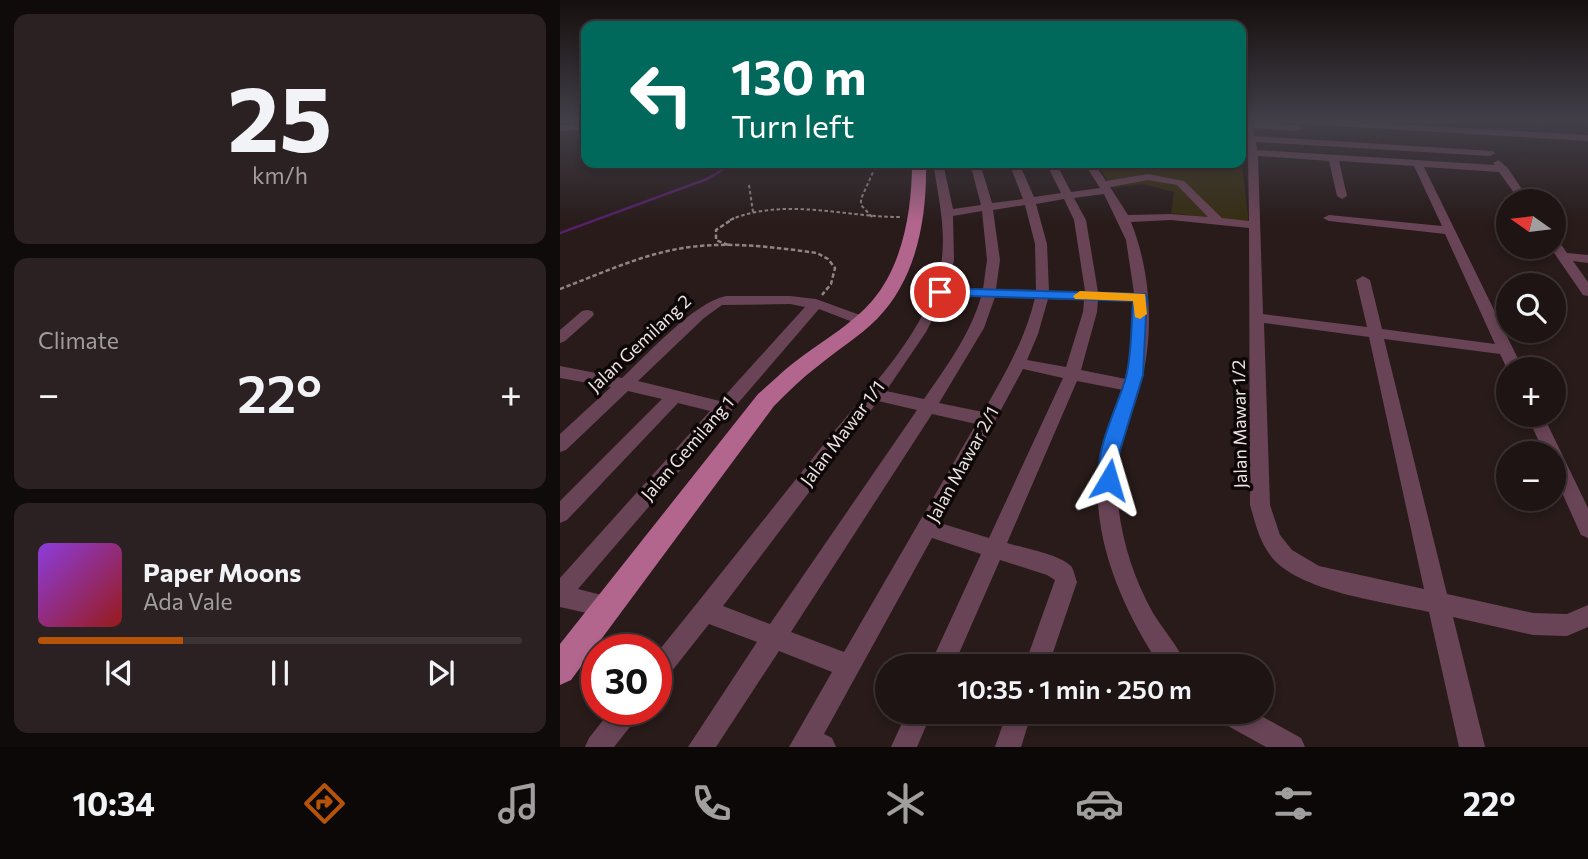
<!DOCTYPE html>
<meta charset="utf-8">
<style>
:root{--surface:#1e1414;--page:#2b2122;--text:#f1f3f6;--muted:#a19ea0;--line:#3c3334;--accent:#b45309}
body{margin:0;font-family:Commissioner,sans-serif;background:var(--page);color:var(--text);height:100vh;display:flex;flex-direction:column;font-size:26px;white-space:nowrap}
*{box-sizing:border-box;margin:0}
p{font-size:23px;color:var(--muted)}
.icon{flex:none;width:38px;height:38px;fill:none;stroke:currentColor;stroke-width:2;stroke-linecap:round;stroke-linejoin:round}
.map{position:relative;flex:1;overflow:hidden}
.details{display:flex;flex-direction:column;gap:14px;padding:14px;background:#100b0b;width:560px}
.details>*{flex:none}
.hud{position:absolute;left:21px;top:21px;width:665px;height:147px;border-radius:14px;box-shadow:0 4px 10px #0003,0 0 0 2px var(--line);background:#00695c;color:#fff;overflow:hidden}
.needle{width:46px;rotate:284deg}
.fabs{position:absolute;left:936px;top:189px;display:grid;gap:14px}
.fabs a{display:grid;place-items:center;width:70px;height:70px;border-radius:50%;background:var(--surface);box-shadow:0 4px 10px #0003,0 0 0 2px var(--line);font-size:35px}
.speed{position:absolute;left:21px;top:634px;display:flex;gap:14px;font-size:35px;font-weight:700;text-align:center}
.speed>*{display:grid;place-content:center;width:91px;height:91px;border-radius:50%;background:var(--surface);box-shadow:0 4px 10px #0003,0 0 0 2px var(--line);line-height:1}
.speed .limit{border:10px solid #d22;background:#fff;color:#111}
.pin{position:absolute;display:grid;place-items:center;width:60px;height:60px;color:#fff;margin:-30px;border:4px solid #fff;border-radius:50%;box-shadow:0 2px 7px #0007}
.me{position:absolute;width:77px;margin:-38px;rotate:7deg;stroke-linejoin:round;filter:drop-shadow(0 0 5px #0008)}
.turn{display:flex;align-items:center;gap:24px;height:147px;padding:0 35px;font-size:32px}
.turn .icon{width:91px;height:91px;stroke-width:2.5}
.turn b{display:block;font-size:49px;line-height:60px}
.big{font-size:52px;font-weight:600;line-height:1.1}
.details .tile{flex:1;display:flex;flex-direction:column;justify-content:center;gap:10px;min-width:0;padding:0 24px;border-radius:14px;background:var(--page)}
.details .dial{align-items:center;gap:0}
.dial b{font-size:91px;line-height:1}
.song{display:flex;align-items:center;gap:21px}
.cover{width:84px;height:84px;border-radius:10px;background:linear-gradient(135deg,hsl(270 70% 55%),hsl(0 70% 35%))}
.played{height:7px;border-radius:4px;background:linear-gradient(90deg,var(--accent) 30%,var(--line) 30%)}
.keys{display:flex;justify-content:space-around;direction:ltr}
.heat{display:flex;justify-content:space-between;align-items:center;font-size:38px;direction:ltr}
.trip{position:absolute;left:315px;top:654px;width:399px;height:70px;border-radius:35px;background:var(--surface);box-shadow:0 4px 10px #0003,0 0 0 2px var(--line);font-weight:600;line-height:70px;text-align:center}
.tab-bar{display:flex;height:112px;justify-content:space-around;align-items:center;background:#0c0808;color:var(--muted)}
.tab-bar .icon{width:49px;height:49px}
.tab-bar .active{color:var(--accent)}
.tab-bar b{font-size:32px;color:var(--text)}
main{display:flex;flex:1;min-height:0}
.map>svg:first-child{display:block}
</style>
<main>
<section class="details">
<div class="tile dial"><b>25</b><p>km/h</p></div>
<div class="tile"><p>Climate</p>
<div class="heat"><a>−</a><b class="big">22°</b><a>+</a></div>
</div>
<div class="tile">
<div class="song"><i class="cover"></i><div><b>Paper Moons</b><p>Ada Vale</p></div></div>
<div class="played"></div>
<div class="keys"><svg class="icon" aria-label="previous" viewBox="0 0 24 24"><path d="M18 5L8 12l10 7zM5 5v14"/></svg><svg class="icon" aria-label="pause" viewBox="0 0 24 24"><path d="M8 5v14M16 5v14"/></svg><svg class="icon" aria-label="next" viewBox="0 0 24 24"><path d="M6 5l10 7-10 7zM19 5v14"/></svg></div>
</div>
</section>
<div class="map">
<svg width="1028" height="747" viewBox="0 0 1028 747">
<rect width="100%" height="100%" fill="#281b1a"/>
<!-- green -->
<path fill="#362d11" d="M681,158L689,223L611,213L614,192L582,184L553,188L536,163H681Z"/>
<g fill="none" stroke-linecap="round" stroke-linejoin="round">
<!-- stream -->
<path stroke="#552069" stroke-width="2.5" d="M0,233L147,179L174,163"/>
<!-- path-far1 -->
<g stroke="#8f8483" stroke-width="2" stroke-dasharray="3.5 2.5" stroke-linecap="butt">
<path d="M317,167H345"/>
<path d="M189,185L193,212"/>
<path d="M312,217L301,205V199L317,163"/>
<path d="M170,220C223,197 284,217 340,217"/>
</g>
<!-- path -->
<g stroke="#8f8483" stroke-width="2.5" stroke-dasharray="4.5 2.5" stroke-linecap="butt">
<path d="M168,245L156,240V230L174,218"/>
<path d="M0,289C40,274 80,255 123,248C167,241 213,247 257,253L268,259L275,268L271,284L262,295"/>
</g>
<!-- minor -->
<g fill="#694456" fill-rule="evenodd">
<path d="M683,120H691L692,123L738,125L742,128L738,131L693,128L694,136L933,151L935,153L930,156L696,142L697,150L935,165L933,163L938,160L947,167L970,201H960L939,172L864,167L963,369L948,371L940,354L824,339L887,594L973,613L1007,614L1028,605V627L1007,636L973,635L893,617L925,747H899L869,612C826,602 737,592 710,555C699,540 695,522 690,505L689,228L611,220L571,222C592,275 595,339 578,394C568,427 555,456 557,492C560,535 572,575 593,613C604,631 619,647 627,667H601C560,606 525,525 542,450C546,429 557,410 563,390L517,381L447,543C463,548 499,554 511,566C514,570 515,577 517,582L488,667H464L495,580L487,575L440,560L393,667H369L421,554L372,538L264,734L272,738L276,747H229L272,672L219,651L156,747H128L197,642L149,624L104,681L96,685V654C154,583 211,510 268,439C308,390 359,340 378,278C389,239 379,201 373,163H383L393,209L421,205L410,163H420L432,203L463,199L449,163H459L474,197L501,193L486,163H496L511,192L540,188L524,163H534L546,181L588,174L624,181L662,218L689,221L688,155H681V149L688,150L686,141L681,140V136L685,135L684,128H681ZM698,156L769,161L777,196L782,199L787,196L779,161L854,166L882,226L769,215L763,218L769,221L885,234L935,344L822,329L810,280L803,276L796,280L807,327L703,314ZM588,180L617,185L648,217L611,214L568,215L550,187ZM544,194L566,240L574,293L538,292L526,220L514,198ZM504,199L514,220L525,291H489L487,244L476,204ZM465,205L475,244L476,290L436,289L440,260L433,210ZM422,211L427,260L423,289L387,288L394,260L393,216ZM384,296L421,297C410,335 386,367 364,399L326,391L366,332ZM435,297L475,298C465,340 444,376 423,412L379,403L424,328ZM488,299L524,300L523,312L506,367L467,360L478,334ZM538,300L574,301L572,344L566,379L521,370L537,312ZM704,323L809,337L864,589L759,566L732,550L720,535L710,505ZM463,369L503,378L429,538L380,523ZM318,401L357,410L210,624L163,606ZM372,414L416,424L284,652L231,632Z"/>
<path d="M723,120H763L1028,135V141L727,123Z"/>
<path d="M974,120H982L985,123L978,125Z"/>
<path d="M26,123V129L0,131V125Z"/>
<path d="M994,239L998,240L1007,253L1028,255V263L1013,261L1028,282V296L1023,295L990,247H994Z"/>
<path d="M166,296H230L256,299L308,318L310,321L303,326L259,309L18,589L57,599L60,607L57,615L49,618L0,607V578L150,411L118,403L7,520L0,523V501L102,399L68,391L6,450L0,452V434L51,387L0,378V366L62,378C88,354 133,303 166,296ZM230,304L245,307L160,401L78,381L144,318L162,305Z"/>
<path d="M27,310L32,311L34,314L32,317L5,341L0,343V330L22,311Z"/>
<path d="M967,415H983L1028,508V538L1021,535L994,475V453H984Z"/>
<path d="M52,709H81L77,718L54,747H25L29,738Z"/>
<path d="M347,712H372L357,747H331Z"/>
<path d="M447,712H472L461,747H435Z"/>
<path d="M656,712H694L741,738L745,747H706L659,721Z"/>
</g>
<!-- major -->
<path fill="#b3668d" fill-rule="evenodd" d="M352,163H366C367,218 357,278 317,319C299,337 277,350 258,366C242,378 228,392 214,406L11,680L0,685V644L198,394C213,381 227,367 244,355C267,338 293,323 312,301C343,265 352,210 352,163Z"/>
</g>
<!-- sky -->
<linearGradient id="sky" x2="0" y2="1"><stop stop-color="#160f0e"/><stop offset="0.54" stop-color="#423f49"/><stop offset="1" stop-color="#423f49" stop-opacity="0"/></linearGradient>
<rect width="1028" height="224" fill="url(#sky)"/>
<!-- route -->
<path fill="#1a73e8" stroke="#114b97" stroke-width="2" d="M380,288L585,294L587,297L583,375L558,457V480L555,486L549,488L542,486C529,460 559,404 566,377C572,353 571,326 573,301L375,295V289Z"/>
<!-- slow -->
<path fill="#f59e0b" d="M520,291L585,294L587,314L580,319L575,317L573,301L515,299L513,296Z"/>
<g text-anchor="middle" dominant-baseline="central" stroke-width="7" stroke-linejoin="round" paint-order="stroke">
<!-- street labels -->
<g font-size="18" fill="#ece3e2" stroke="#0d0707">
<text transform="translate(79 343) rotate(-43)">Jalan Gemilang 2</text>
<text transform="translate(679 424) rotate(-91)">Jalan Mawar 1/2</text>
<text transform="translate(282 433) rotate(-53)">Jalan Mawar 1/1</text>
<text transform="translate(127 448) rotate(-49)">Jalan Gemilang 1</text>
<text transform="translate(402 464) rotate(-61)">Jalan Mawar 2/1</text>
</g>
</g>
</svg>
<div class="fabs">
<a><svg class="needle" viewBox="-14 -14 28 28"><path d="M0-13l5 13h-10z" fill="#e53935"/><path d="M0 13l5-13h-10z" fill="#a19ea0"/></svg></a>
<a><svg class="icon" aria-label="search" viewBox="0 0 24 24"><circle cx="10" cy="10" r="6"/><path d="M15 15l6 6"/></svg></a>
<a>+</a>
<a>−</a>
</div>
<div class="speed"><div class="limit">30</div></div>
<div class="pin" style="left:380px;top:292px;background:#d93025"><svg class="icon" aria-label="arrive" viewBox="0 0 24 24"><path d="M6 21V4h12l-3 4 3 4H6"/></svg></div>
<svg class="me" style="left:549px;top:480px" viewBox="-20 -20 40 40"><path d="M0-17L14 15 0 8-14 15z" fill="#1a73e8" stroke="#fff" stroke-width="4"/></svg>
<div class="trip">10:35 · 1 min · 250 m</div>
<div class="hud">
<div class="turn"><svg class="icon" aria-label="left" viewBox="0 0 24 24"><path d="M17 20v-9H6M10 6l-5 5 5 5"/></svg><div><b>130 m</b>Turn left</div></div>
</div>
</div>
</main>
<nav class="tab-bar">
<b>10:34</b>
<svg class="icon active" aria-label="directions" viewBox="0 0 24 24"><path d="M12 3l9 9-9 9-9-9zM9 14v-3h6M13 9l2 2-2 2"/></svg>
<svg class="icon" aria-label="music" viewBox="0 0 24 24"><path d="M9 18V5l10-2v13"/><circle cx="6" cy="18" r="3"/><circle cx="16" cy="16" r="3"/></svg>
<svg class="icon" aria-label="phone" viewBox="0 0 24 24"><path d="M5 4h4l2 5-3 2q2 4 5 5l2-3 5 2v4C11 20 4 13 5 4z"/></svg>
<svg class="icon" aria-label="climate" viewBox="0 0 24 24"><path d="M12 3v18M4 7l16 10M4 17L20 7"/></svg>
<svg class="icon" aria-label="car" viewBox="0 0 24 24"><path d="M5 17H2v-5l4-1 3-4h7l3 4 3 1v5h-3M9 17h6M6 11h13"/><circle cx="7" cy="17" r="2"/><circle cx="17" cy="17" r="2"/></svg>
<svg class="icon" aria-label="filters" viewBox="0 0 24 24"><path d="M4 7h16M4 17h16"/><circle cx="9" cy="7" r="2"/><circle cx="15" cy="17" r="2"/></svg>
<b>22°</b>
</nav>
